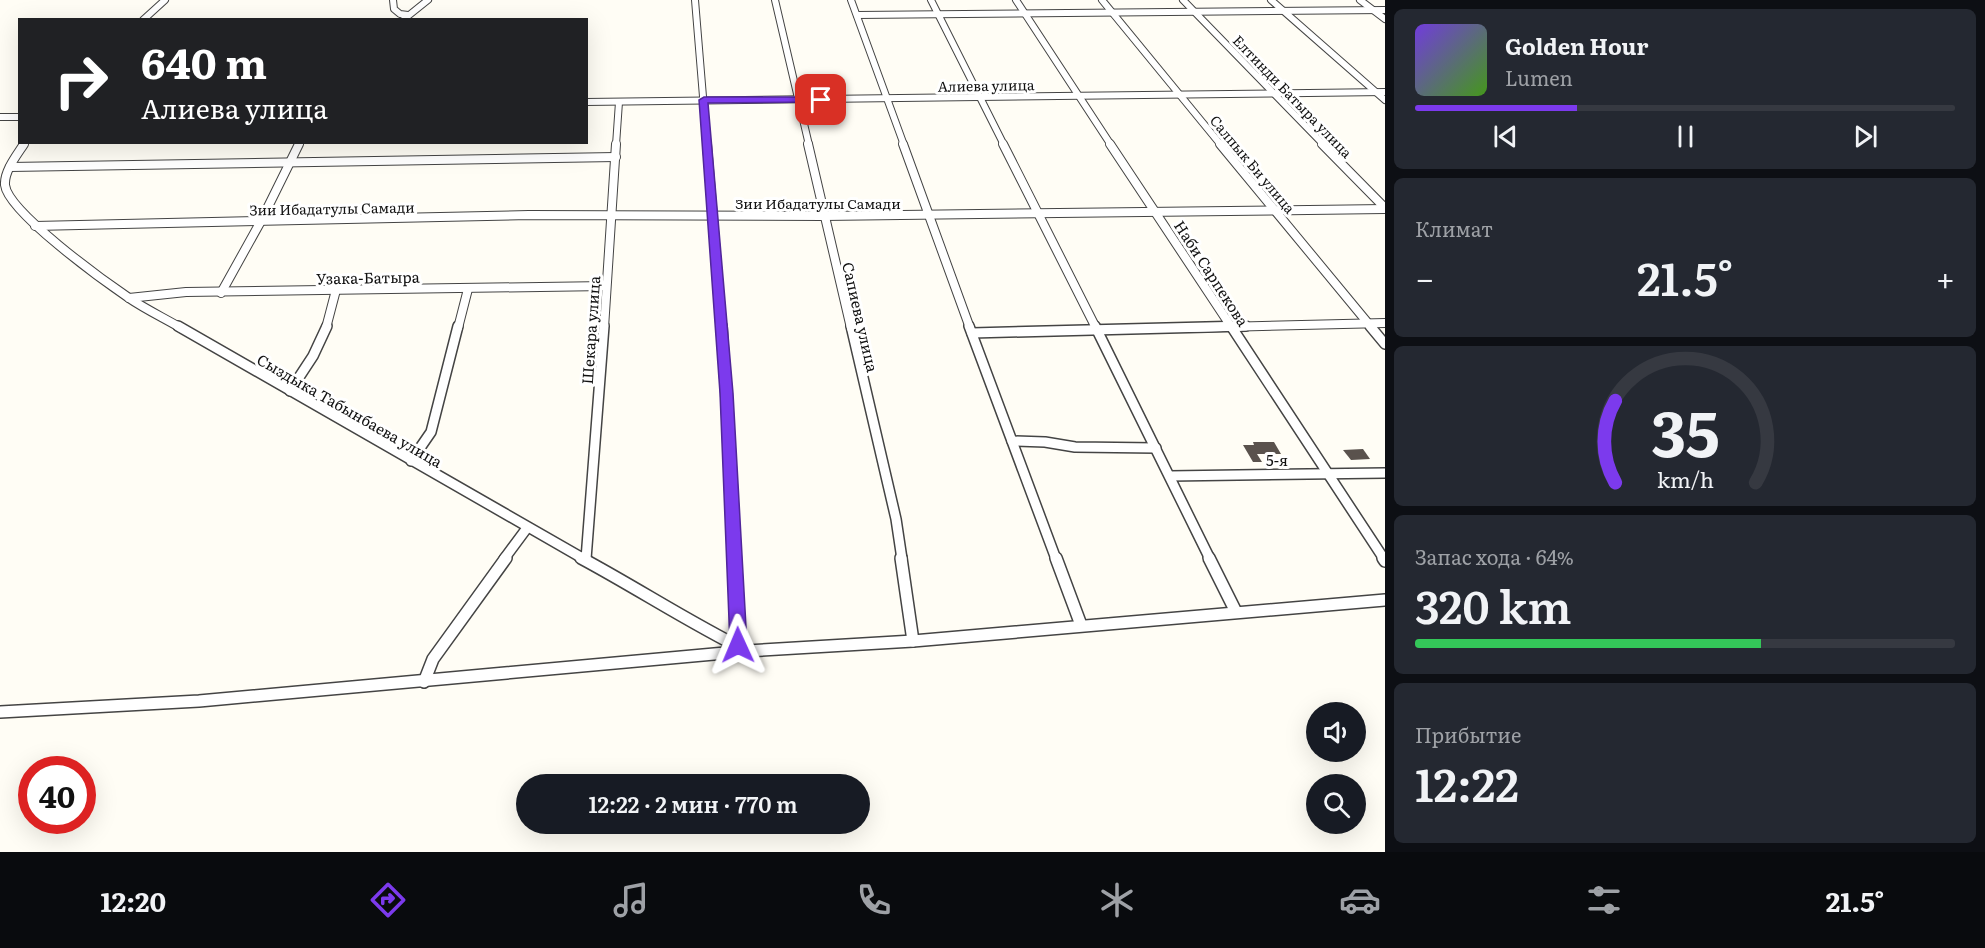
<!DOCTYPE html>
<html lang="ru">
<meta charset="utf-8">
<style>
:root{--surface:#171b24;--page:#242831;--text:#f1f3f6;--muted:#9ea1a6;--line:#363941;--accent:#7c3aed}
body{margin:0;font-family:Literata,serif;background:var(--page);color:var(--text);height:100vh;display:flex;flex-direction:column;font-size:22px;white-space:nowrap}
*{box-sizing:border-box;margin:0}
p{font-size:20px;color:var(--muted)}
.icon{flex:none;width:33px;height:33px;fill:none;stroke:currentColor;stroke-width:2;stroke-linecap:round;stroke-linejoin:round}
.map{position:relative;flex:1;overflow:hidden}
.panel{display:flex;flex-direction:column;gap:9px;padding:9px;background:#0d0f14;width:600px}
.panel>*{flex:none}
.hud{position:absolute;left:18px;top:18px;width:570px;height:126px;border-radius:0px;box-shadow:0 6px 24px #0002;background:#202124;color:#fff;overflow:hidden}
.controls{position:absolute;left:1306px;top:702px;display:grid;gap:12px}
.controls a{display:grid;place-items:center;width:60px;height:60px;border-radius:50%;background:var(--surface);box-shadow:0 6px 24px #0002;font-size:30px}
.speed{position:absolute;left:18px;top:756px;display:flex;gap:12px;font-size:30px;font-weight:700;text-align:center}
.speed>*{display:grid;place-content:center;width:78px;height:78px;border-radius:50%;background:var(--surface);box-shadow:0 6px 24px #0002;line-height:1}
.speed .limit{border:9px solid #d22;background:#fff;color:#111}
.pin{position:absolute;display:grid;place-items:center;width:51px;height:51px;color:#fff;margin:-26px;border-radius:12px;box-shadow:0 3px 9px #0006}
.me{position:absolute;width:66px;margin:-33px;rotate:359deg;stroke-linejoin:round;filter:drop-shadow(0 0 4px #0008)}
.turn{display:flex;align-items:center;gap:21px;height:126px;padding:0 24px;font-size:27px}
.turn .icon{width:78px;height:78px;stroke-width:2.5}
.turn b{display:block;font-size:42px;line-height:51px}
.big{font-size:45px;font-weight:600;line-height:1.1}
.panel .card{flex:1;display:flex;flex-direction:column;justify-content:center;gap:9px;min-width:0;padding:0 21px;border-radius:9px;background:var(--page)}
.panel .dial{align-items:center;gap:0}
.dial svg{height:156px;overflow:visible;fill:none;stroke:var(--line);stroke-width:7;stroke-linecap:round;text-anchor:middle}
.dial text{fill:var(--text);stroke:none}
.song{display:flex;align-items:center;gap:18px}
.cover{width:72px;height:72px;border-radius:9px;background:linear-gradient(135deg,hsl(260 70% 55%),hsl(100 70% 35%))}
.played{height:6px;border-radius:3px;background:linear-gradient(90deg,var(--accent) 30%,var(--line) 30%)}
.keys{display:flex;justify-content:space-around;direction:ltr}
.heat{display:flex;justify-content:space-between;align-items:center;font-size:33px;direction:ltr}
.charge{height:9px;border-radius:4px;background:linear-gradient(90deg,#34c759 64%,var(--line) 0)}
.trip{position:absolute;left:516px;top:774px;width:354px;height:60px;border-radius:30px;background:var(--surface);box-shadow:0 6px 24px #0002;font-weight:600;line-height:60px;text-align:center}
.tabs{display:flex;height:96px;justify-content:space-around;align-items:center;background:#090b0e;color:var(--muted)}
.tabs .icon{width:42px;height:42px}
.tabs .active{color:var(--accent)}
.tabs b{font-size:27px;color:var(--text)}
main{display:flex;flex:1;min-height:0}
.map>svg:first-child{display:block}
</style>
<main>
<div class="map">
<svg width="1385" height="852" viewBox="0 0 1385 852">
<rect width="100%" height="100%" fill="#fffdf5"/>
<!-- building -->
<g fill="#5a524d">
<path d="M1253,442H1274L1281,454H1257L1262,462H1253L1243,445H1254Z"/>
<path d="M1363,449L1370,459L1351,460L1343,450Z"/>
</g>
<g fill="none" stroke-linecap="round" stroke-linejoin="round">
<defs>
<g id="minor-far3">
<path d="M393,0L394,9L400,14L408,15"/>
<path d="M695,0L707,145"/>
<path d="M775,0L809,145"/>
<path d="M851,0L904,145"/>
<path d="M931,0L1004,145"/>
<path d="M1016,0L1111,145"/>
<path d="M1102,0L1221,145"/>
<path d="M1183,0L1324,145"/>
<path d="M1271,0L1385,100"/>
<path d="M1360,0L1385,19"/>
<path d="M857,15L1385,10"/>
<path d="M143,20L165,0"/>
<path d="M403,20L428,0"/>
<path d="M586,102L1385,92"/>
<path d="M0,117H20"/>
<path d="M23,145L25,142"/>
<path d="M298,145L300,142"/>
<path d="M616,145L619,102"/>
</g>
<g id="minor-far2">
<path d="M24,144C17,155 4,171 5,185C8,212 104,281 129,298C145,309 164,318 181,328"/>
<path d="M707,144L722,328"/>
<path d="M808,144L851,328"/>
<path d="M903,144L970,328"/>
<path d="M1003,144L1096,328"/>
<path d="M1110,144L1232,328"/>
<path d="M1220,144L1372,328"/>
<path d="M1322,144L1385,208"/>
<path d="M10,167L616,157"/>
<path d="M35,226L529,215L824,216L1385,209"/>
<path d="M221,293L261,221L299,144"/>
<path d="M129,298L186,292L606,286"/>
<path d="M326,328L336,290"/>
<path d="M458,328L468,289"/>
<path d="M604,328L616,144"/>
<path d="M1184,328L1385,323"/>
</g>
<g id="minor-far1">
<path d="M178,326L584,559"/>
<path d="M722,326L735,559"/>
<path d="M851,326L896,519L902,559"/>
<path d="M969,326L1056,559"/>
<path d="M1095,326L1210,559"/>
<path d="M1231,326L1384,559"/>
<path d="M1370,326L1385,344"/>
<path d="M972,333L1246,326"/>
<path d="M290,391L313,356L327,326"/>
<path d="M1012,441L1045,442L1075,447L1156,448"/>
<path d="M411,461L431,432L458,326"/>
<path d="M1170,476L1385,473"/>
<path d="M504,559L527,528"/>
<path d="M586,559L604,326"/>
</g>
<g id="minor">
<path d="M581,558C637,588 690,623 747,651"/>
<path d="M734,558L738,645"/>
<path d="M901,558L913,641"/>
<path d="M1056,558L1081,625"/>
<path d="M1209,558L1236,612"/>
<path d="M1383,558L1385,561"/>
<path d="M424,682L433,659L506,558"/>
<path d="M0,712L199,701L747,651L913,641L1385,600"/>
</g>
</defs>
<!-- minor-far3 casing -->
<use href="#minor-far3" stroke="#444" stroke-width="8"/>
<!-- minor-far2 casing -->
<use href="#minor-far2" stroke="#444" stroke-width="10"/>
<!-- minor-far1 casing -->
<use href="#minor-far1" stroke="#444" stroke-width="12"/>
<!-- minor casing -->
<use href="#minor" stroke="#444" stroke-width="14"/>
<!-- minor-far3 -->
<use href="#minor-far3" stroke="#fff" stroke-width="6"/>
<!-- minor-far2 -->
<use href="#minor-far2" stroke="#fff" stroke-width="8"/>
<!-- minor-far1 -->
<use href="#minor-far1" stroke="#fff" stroke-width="9"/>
<!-- minor -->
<use href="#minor" stroke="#fff" stroke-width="11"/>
</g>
<!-- route -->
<path fill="#7c3aed" stroke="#51269a" stroke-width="1.5" d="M704,97H821L825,100L821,102L708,103L733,393L747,645L744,651L738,653L733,651L730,645L720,393L699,100Z"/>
<g text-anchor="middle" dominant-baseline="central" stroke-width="6" stroke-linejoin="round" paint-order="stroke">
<!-- far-street labels -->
<g font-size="14" fill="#111" stroke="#fff">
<text transform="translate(986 85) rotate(-1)">Алиева улица</text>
<text transform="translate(1293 96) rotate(46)">Елтинди Батыра улица</text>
<text transform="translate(1253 164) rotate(50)">Салпык Би улица</text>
<text x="818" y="203">Зии Ибадатулы Самади</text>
<text transform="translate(332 208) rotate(-1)">Зии Ибадатулы Самади</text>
</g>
<!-- street labels -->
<g font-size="15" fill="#111" stroke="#fff">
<text transform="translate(1212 273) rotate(57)">Наби Сарпекова</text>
<text transform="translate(368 277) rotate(-1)">Узака-Батыра</text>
<text transform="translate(861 317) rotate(77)">Сапиева улица</text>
<text transform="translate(590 330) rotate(-86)">Шекара улица</text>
<text transform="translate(350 410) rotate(30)">Сыздыка Табынбаева улица</text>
<text x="1277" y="459">5-я</text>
</g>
</g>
</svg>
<div class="controls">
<a><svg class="icon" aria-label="sound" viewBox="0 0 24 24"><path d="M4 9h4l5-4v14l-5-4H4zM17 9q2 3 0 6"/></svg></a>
<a><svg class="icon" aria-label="search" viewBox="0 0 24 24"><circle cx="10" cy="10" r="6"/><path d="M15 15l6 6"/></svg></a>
</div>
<div class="speed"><div class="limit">40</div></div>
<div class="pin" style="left:821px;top:100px;background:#d93025"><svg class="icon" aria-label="arrive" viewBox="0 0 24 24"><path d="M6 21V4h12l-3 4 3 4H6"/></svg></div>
<svg class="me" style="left:738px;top:645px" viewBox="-20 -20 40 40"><path d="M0-17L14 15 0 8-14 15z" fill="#7c3aed" stroke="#fff" stroke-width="4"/></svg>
<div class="trip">12:22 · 2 мин · 770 m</div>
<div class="hud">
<div class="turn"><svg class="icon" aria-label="right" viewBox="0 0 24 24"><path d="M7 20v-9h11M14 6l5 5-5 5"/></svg><div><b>640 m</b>Алиева улица</div></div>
</div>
</div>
<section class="panel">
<div class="card">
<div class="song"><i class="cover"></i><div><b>Golden Hour</b><p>Lumen</p></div></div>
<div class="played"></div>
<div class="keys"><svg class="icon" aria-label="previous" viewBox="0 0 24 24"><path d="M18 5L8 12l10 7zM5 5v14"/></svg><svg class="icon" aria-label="pause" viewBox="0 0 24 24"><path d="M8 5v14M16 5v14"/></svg><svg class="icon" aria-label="next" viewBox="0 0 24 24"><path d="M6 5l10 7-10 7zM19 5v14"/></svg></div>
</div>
<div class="card"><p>Климат</p>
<div class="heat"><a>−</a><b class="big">21.5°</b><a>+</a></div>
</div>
<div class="card dial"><svg viewBox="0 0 100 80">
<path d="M14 69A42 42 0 1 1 86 69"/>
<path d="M14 69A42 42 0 0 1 14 27" stroke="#7c3aed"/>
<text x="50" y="56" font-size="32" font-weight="700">35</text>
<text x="50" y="72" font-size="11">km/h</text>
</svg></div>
<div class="card"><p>Запас хода · 64%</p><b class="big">320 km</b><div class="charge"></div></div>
<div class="card"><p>Прибытие</p><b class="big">12:22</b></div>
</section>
</main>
<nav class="tabs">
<b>12:20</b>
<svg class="icon active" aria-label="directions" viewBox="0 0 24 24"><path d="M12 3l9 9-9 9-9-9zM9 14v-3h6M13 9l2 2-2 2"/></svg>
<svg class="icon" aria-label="music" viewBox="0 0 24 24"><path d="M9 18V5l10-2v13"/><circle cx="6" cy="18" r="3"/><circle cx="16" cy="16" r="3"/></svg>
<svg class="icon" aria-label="phone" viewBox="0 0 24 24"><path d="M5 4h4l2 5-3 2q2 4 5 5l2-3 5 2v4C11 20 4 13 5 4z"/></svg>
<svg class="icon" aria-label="climate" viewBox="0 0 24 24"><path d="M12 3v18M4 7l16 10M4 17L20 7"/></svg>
<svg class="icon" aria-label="car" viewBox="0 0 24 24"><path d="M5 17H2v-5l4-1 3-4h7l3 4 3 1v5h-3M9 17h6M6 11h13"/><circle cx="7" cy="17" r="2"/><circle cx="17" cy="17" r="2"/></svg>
<svg class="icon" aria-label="filters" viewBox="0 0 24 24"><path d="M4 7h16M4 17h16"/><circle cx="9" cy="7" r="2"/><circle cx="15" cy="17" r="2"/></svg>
<b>21.5°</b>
</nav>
